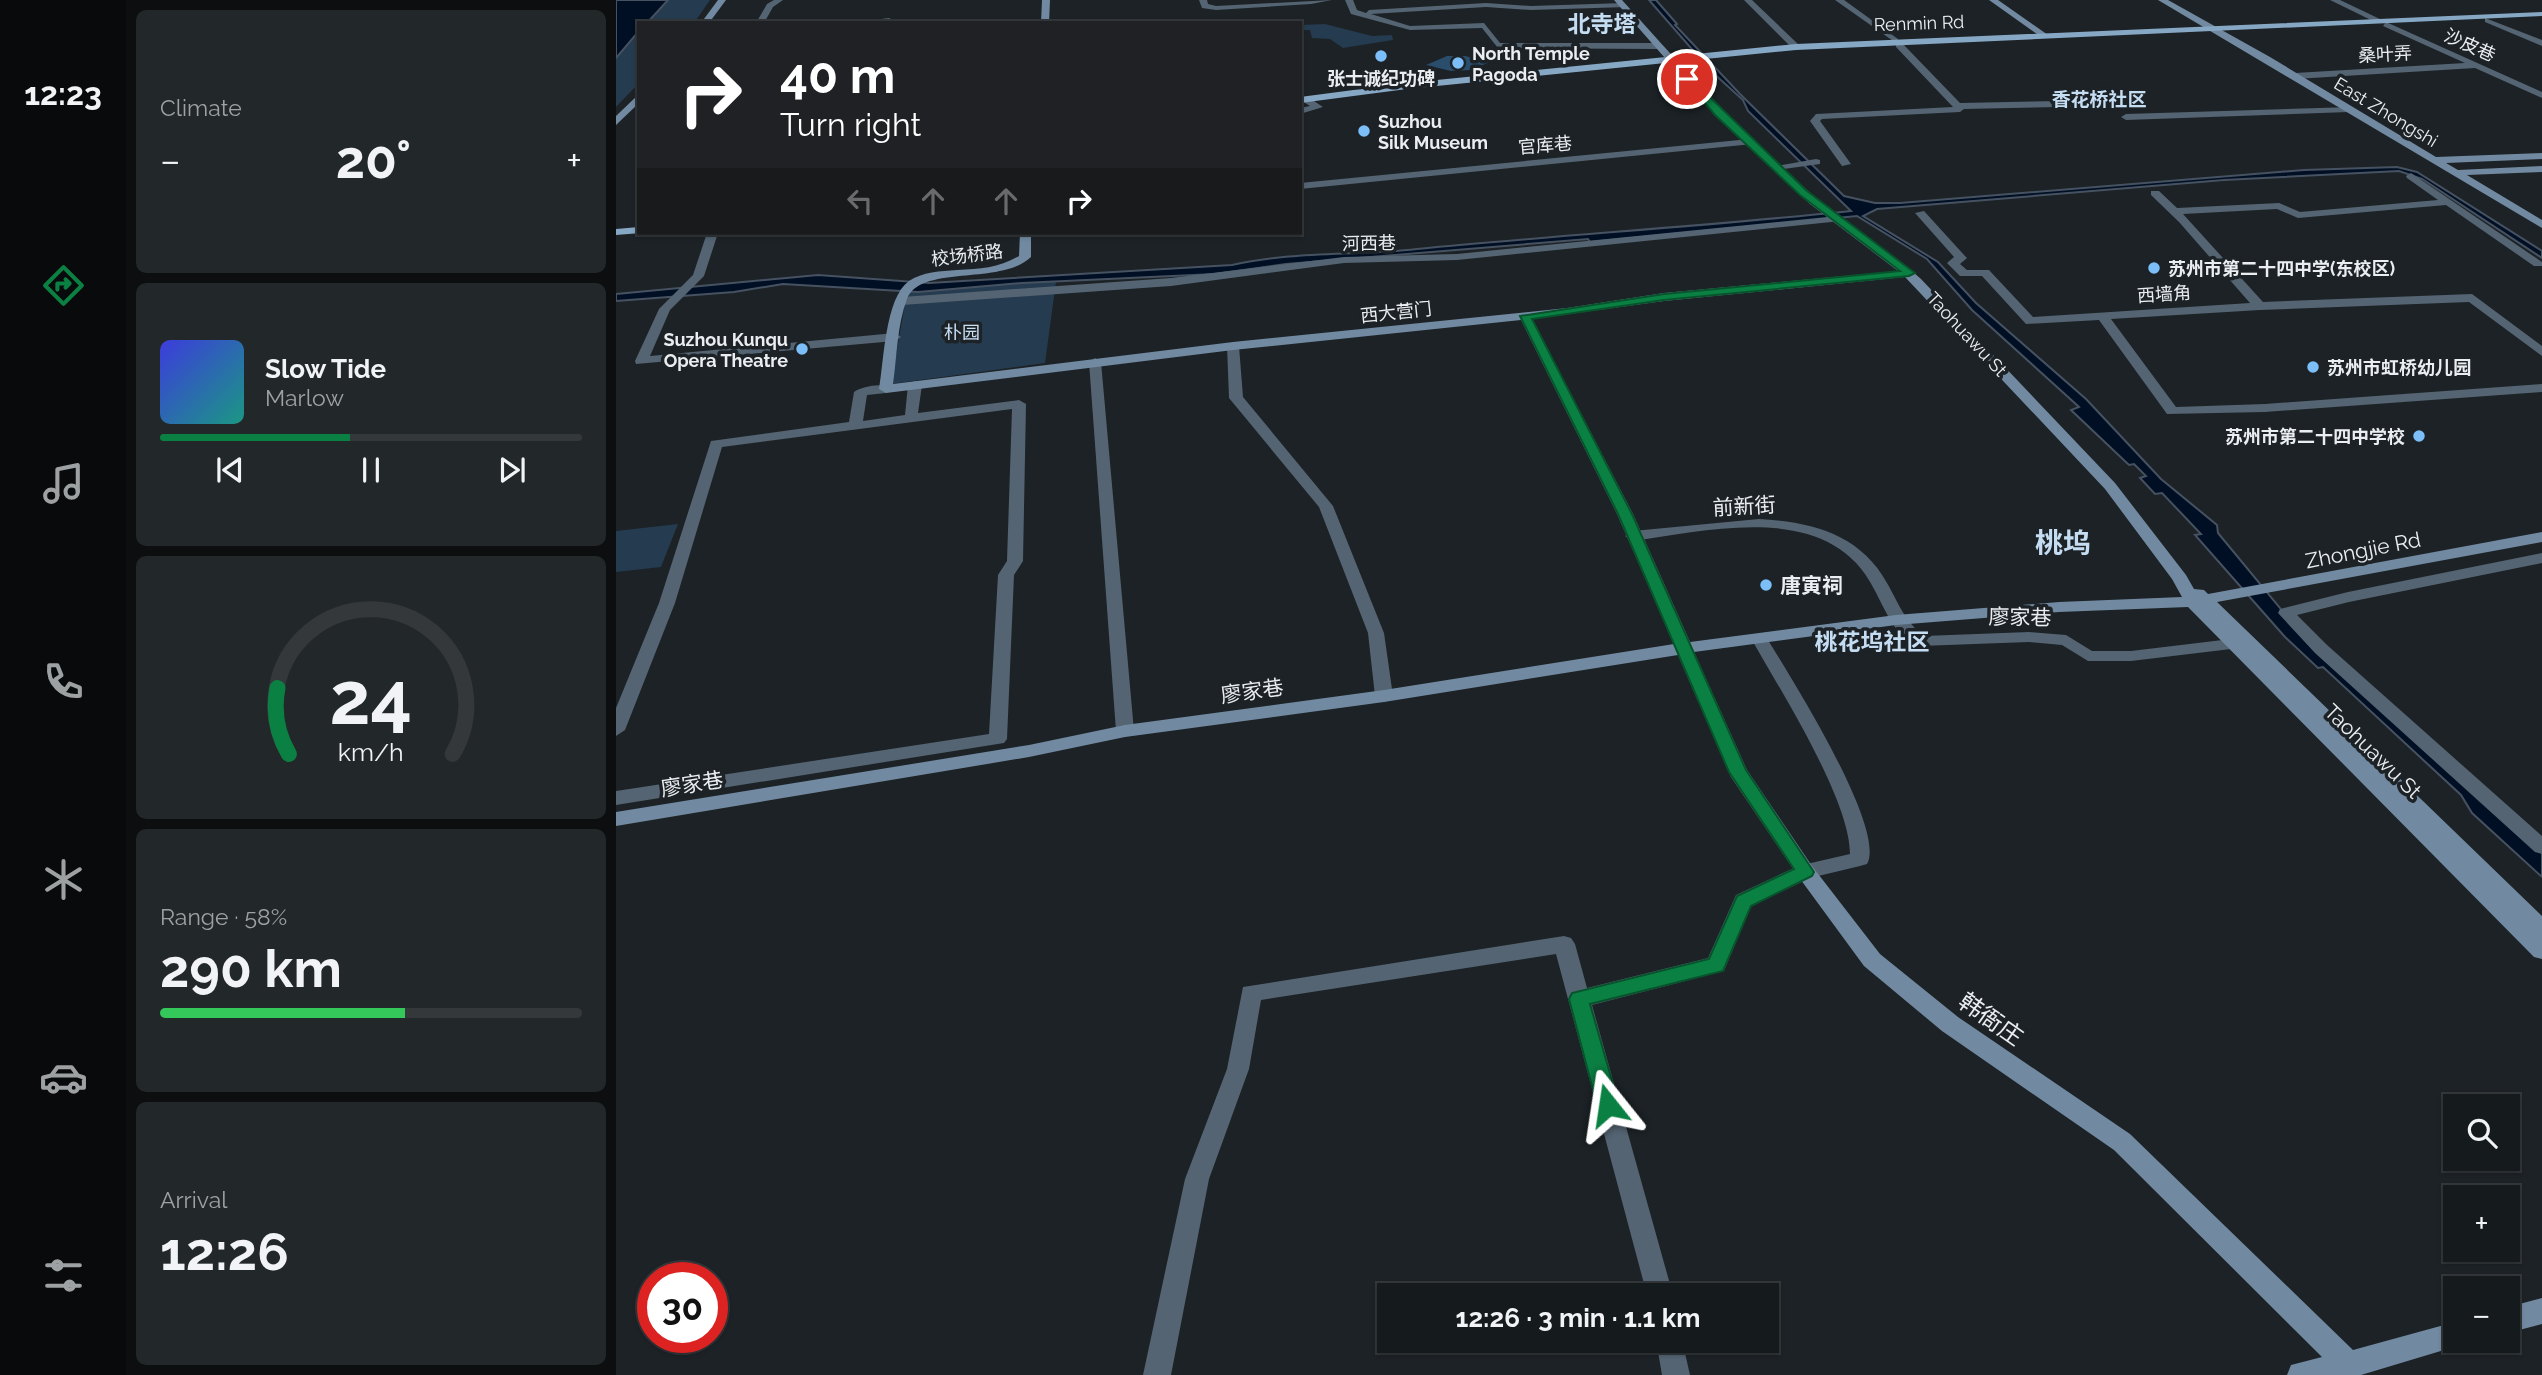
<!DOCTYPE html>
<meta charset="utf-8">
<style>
:root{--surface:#151a1c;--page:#222729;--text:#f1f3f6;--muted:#9da1a3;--line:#34383b;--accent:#0b8043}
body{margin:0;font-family:Raleway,"Noto Sans SC",sans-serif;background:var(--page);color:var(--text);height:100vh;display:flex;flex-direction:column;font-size:26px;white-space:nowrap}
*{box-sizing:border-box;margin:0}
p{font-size:23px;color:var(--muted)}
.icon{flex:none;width:38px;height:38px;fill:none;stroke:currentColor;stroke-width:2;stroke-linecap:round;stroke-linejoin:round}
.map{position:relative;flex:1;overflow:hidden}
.details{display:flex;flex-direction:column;gap:10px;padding:10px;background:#0c0e0f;width:490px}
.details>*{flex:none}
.hud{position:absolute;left:21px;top:21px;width:665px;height:214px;border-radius:0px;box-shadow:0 2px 5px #0004,0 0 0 2px var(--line);background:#202124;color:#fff;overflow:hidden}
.buttons{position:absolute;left:1827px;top:1094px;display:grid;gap:14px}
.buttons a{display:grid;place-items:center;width:77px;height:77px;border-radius:0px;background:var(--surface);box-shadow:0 2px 5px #0004,0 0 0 2px var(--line);font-size:35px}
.speed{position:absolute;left:21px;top:1262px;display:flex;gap:14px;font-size:35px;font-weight:700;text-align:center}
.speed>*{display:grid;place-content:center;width:91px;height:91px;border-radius:50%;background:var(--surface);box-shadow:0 2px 5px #0004,0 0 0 2px var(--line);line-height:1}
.speed .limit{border:10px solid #d22;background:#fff;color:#111}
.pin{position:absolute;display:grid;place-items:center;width:60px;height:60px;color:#fff;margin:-30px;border:4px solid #fff;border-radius:50%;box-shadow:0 2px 7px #0007}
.me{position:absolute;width:77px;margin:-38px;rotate:345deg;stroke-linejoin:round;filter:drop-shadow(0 0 5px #0008)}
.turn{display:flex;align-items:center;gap:24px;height:147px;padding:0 28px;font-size:32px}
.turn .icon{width:91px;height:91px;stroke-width:2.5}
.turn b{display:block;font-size:49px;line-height:60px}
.lanes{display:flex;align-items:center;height:66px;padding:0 28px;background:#0003;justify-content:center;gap:35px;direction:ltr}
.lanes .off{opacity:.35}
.big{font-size:52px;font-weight:700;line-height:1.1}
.details .widget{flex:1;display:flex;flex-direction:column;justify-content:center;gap:10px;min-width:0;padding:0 24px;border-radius:10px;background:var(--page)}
.details .dial{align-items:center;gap:0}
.dial svg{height:182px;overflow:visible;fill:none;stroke:var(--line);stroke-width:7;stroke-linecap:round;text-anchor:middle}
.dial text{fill:var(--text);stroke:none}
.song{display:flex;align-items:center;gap:21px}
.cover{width:84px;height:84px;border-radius:10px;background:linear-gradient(135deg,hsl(240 70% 55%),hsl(170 70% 35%))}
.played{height:7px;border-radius:4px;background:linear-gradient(90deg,var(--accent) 45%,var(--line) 45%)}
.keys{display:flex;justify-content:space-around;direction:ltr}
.heat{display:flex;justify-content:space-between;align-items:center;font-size:38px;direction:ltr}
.charge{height:10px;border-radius:5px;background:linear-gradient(90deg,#34c759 58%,var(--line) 0)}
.trip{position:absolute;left:761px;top:1283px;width:402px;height:70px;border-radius:0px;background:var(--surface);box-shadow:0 2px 5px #0004,0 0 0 2px var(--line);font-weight:700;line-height:70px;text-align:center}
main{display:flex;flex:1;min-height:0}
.menu{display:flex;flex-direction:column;width:126px;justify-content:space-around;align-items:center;background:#080a0b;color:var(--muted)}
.menu .icon{width:49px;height:49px}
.menu .active{color:var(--accent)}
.menu b{font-size:32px;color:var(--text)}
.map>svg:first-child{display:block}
</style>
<main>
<nav class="menu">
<b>12:23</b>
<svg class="icon active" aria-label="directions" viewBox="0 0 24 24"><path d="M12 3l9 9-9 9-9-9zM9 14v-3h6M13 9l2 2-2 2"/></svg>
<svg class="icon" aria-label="music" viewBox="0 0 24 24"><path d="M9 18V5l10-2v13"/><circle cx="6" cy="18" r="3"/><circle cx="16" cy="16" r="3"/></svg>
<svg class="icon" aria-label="phone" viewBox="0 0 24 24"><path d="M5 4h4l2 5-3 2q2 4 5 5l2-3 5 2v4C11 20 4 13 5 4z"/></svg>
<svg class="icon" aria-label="climate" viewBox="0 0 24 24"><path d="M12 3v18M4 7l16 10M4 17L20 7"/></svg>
<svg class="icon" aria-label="car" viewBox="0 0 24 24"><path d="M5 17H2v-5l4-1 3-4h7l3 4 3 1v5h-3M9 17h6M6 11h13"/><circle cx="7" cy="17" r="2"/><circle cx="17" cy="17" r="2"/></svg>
<svg class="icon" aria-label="filters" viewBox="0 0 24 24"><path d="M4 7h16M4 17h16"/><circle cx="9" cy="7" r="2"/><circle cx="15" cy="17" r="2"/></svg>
</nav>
<section class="details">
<div class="widget"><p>Climate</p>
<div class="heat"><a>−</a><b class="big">20°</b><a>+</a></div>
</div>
<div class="widget">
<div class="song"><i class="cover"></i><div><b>Slow Tide</b><p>Marlow</p></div></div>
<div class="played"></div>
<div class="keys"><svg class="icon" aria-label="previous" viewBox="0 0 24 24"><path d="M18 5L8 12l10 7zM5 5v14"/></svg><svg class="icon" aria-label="pause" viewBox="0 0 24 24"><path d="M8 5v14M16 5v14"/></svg><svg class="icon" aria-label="next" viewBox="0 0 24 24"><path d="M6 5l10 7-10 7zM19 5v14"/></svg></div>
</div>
<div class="widget dial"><svg viewBox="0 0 100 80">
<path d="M14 69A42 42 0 1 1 86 69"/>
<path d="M14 69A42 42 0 0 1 9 40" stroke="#0b8043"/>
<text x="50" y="56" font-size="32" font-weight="700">24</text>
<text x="50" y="72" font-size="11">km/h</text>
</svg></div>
<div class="widget"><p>Range · 58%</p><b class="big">290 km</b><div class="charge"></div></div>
<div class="widget"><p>Arrival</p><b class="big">12:26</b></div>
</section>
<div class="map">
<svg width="1926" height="1375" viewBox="0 0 1926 1375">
<rect width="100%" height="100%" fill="#1c2226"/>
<!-- green -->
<g fill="#253b4f">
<path d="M52,0H94L78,23H31Z"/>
<path d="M709,24L756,36L776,35L777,40L727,48L714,39L696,38L694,30H684V25Z"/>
<path d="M23,31V83L0,107V58Z"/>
<path d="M427,282H440L429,363L275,384L291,292Z"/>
<path d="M62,524L45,567L0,572V531Z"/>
</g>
<!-- water -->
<g fill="#000f23" stroke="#465261" stroke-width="2">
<path d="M0,0H52L31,23H23V31L0,58Z"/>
<path d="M1033,0H1040L1061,24L1059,25L1124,94L1228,196L1259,203H1284L1688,170L1781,167L1801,172L1926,251V258L1806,179L1783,171L1608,180L1261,209L1247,216L1322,262L1360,303L1470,399L1545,479L1601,525L1602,533L1673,619L1926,850V877L1856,813L1845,795L1707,667L1702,668L1669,637L1579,535L1585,534L1546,493L1539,494L1524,478L1530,476L1518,464L1513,465L1455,410L1463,407L1356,310L1311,259L1241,216L974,242L972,239L670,264L599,274L406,283L302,292L167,284L118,292L0,301V294L202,275L313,283L616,265C677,251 739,256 801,249C946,235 1091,226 1235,211L1132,111L1127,100L1095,71Z"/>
</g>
<!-- building -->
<path fill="#2a4d6c" d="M831,56H849L874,62L854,70L835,71L810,65Z"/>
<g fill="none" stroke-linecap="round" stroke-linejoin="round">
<!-- street -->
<g fill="#546472" fill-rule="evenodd">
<path d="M158,0H167L157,7L148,23H140L151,4Z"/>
<path d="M583,0H591L592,4L600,6L716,0L695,4L600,10L586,8Z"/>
<path d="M729,0H737L741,10L750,13L753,10L870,3L915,6L1008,3L1011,7L915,10L870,7L755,14L794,26L868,23L884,43H1041L1045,46L1041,49L882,48L866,28L794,30L735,14Z"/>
<path d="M1128,0H1136L1183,45V49H1177Z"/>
<path d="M1219,0H1228L1282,39V43H1286L1344,103L1496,100L1501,103L1496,106L1348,109L1344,112L1206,119L1204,121L1235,164L1226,166L1194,121L1200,114L1337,107L1280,47V43Z"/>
<path d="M1714,0H1724L1766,20L1759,22Z"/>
<path d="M273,18L277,20L276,23H234Z"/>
<path d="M1869,18L1926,40V46L1869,22Z"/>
<path d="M1770,22L1926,92V98L1859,68L1679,79L1675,76L1679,73L1849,63L1767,26Z"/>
<path d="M686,97H692L707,107L684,114V108L694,106L686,101Z"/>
<path d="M1736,107V111L1733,112L1510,120L1505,117L1510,114Z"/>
<path d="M1134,139L1139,142L1137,144L684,189V183Z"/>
<path d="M1200,159L1204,160V164L1160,170L1155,167Z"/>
<path d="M1795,173L1926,262V266H1918L1830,205L1682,218L1661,209L1567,214L1647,302L1856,294L1926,346V356L1853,302L1644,310L1495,319L1560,407L1649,404L1926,384V392L1649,412L1551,414L1483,320L1410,324L1366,276H1344L1331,263L1338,257L1299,213L1308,211L1349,256L1351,258L1344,264L1351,270H1373L1417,317L1634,303L1563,222L1535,195V191H1543L1561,208L1663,203L1684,212L1822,200L1791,178L1790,176Z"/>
<path d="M1221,216L1226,219L1225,221L841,260L728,263L555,286L286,305L280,301L286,297L555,278L728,257L841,254Z"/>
<path d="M91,233H102L88,276L54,310L34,356L279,333L285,337L279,341L20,364L19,361L43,309L77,275Z"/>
<path d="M617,342L623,346L627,397L717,506L768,633L777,696L774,700L768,702L759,696L752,633L703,507L613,398L611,346Z"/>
<path d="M479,358L485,362L518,731L509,737L500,731L473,362Z"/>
<path d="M299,381L306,385L302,413L403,400L410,404L407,561L398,575L391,739L388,743L0,805V791L373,734L382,575L391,561L396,409L106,447L59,603L9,730L0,736V708L43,603L95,441L233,422L238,392C247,386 268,382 277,389L270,393L251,395L247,421L289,415L292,385Z"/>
<path d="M1143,519C1196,522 1244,534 1271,583C1282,602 1289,622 1308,636L1413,632L1450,635L1476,651H1515L1615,639L1623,644L1615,649L1515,661H1472L1446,645L1413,642L1304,646C1280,640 1269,609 1258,589C1214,500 1095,530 1017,541L1009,536L1017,531Z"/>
<path d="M1926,553V563L1733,602L1681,615L1711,645L1926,836V854L1919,852L1699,653L1662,613L1664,609L1732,592Z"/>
<path d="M1144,635L1152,640C1174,676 1271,829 1251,864L1244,866L1194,878L1135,906L1108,971L976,1005L1057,1295H1031L940,954L645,1000L633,1069L593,1179L555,1375H527L569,1179L611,1069L627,987L948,936L955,938L959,944L971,988L1092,958L1120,895L1182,866L1234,854C1234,799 1164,690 1136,640Z"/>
<path d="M1040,1340H1066L1074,1375H1046Z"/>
</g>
<!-- secondary -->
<g fill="#718aa1" fill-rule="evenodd">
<path d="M102,0H110L93,23H85Z"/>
<path d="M426,0H434L433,23H425Z"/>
<path d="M998,0H1006C1069,70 1128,136 1200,198C1233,227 1272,249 1305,279L1499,483L1570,575L1578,589L1588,590L1592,594L1926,532V542L1601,602L1926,916V959L1918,957L1572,607L1443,612L1280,625L1078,652L1131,770L1196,866L1264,954L1342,1017L1514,1134L1737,1350L1839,1322V1340H1850L1848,1344L1745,1375H1671L1675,1365L1706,1357L1498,1150L1326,1031L1248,966L1182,876L1115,777L1062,655L768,702L509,737L413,757L0,826V812L413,745L509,725L768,690L1058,644L1001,514L905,320L617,350L270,393L263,389C268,361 269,298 293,281C306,272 325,271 341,270C364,269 383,268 403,256L404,233H415V257C385,286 305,264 291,299C281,325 281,357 277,384L617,342L951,308L1048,293L1282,271L1194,204L1099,115ZM1289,277L1489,489L1556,579L1566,597L1443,602L1280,615L1074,642L1017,514L916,319L1048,301Z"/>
<path d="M1373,0H1382L1432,35L1425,37Z"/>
<path d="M1542,0H1552L1654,57L1820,157L1926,153V159L1830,163L1842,170L1926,166V172L1851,175L1926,220V228Z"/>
<path d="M23,94V103L0,125V116Z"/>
<path d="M1926,1298V1324L1892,1333V1307Z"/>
</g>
<!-- primary -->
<g fill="#87a8c5" fill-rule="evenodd">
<path d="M1926,12V16L1180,50L791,89L684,103V97L791,83L1180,44Z"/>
<path d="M23,227V233H25L0,235V229Z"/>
</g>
</g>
<!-- route -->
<path fill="#0b8043" stroke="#07532c" stroke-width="2" d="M1068,78H1074L1191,191L1299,273L1293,276L1048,300L916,319L1016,514L1130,770L1198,872L1196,876L1135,906L1107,971L974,1004L1003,1105L1000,1112L992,1115L985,1112L981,1105L953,999L956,993L1093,959L1121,896L1178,869L1113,772L1002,514L904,316L1048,294L1284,271L1184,195L1099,115Z"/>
<!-- markers -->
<g fill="#7bbef8" stroke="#1c2226" stroke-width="2.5">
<circle cx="765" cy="56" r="7"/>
<circle cx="842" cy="63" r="7"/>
<circle cx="748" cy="131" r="7"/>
<circle cx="1538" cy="268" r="7"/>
<circle cx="186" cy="349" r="7"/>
<circle cx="1697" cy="367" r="7"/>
<circle cx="1803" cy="436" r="7"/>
<circle cx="1150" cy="585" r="7"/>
</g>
<g text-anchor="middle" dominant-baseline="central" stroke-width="7" stroke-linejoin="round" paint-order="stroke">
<!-- far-street labels -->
<g font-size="18" fill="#eaeef1" stroke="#1c2226">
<text transform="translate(1303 23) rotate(-2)">Renmin Rd</text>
<text transform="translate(1854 45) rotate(24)">沙皮巷</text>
<text transform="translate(1769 54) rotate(-3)">桑叶弄</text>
<text transform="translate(1770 112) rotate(31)">East Zhongshi</text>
<text transform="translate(929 145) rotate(-5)">官库巷</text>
<text transform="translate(753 243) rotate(-1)">河西巷</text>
<text transform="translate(351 255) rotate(-7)">校场桥路</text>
<text transform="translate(1548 294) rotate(-4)">西墙角</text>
<text transform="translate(780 312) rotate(-6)">西大营门</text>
<text transform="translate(1351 334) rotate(47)">Taohuawu St</text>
</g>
<!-- far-poi labels -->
<g font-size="18" font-weight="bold" fill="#eaeef1" stroke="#1c2226" text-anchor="start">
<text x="856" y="53">North Temple<tspan x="856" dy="21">Pagoda</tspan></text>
<text x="765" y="78" text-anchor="middle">张士诚纪功碑</text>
<text x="762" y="121">Suzhou<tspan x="762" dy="21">Silk Museum</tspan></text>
<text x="1552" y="268">苏州市第二十四中学(东校区)</text>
<text x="172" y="339" text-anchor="end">Suzhou Kunqu<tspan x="172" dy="21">Opera Theatre</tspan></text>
<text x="1711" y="367">苏州市虹桥幼儿园</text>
<text x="1789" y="436" text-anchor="end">苏州市第二十四中学校</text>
</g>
<!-- far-park labels -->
<g font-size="18" fill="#c8dff4" stroke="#1c2226">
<text x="346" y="332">朴园</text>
</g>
<!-- far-neighbourhood labels -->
<g font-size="19" font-weight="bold" fill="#c5ddf3" stroke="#1c2226">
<text x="1483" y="99">香花桥社区</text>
</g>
<!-- street labels -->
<g font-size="21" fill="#eaeef1" stroke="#1c2226">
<text transform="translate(1128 506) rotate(-3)">前新街</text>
<text transform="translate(1747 550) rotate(-11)">Zhongjie Rd</text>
<text transform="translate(1404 617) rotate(1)">廖家巷</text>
<text transform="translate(636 691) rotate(-8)">廖家巷</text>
<text transform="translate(1757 751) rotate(44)">Taohuawu St</text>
<text transform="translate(76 784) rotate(-9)">廖家巷</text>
</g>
<!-- poi labels -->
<g font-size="21" font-weight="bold" fill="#eaeef1" stroke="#1c2226" text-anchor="start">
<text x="1164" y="585">唐寅祠</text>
</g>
<!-- far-district labels -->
<g font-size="23" font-weight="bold" fill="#c5ddf3" stroke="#1c2226">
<text x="986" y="23">北寺塔</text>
</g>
<!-- neighbourhood labels -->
<g font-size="23" font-weight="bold" fill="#c5ddf3" stroke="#1c2226">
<text x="1256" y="641">桃花坞社区</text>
</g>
<!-- near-street labels -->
<g font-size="24" fill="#eaeef1" stroke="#1c2226">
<text transform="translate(1375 1019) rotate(35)">韩衙庄</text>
</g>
<!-- district labels -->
<g font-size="28" font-weight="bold" fill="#c5ddf3" stroke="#1c2226">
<text x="1447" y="543">桃坞</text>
</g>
</g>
</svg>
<div class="buttons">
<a><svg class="icon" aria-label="search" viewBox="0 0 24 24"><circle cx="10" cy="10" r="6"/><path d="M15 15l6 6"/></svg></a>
<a>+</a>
<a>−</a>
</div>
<div class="speed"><div class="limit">30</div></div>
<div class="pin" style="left:1071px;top:79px;background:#d93025"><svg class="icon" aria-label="arrive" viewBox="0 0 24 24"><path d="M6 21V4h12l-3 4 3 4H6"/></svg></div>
<svg class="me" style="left:992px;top:1105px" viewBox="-20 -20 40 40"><path d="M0-17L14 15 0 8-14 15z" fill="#0b8043" stroke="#fff" stroke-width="4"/></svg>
<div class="trip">12:26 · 3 min · 1.1 km</div>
<div class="hud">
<div class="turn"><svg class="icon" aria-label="right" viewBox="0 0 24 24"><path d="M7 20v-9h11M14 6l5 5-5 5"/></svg><div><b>40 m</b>Turn right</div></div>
<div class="lanes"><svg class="icon off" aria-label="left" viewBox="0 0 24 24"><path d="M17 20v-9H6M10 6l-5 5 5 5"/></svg><svg class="icon off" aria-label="ahead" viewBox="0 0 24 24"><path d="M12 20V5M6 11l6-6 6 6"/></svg><svg class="icon off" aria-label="ahead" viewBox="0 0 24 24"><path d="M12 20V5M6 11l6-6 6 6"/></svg><svg class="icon" aria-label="right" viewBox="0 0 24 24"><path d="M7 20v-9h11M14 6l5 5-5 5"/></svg></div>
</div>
</div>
</main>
